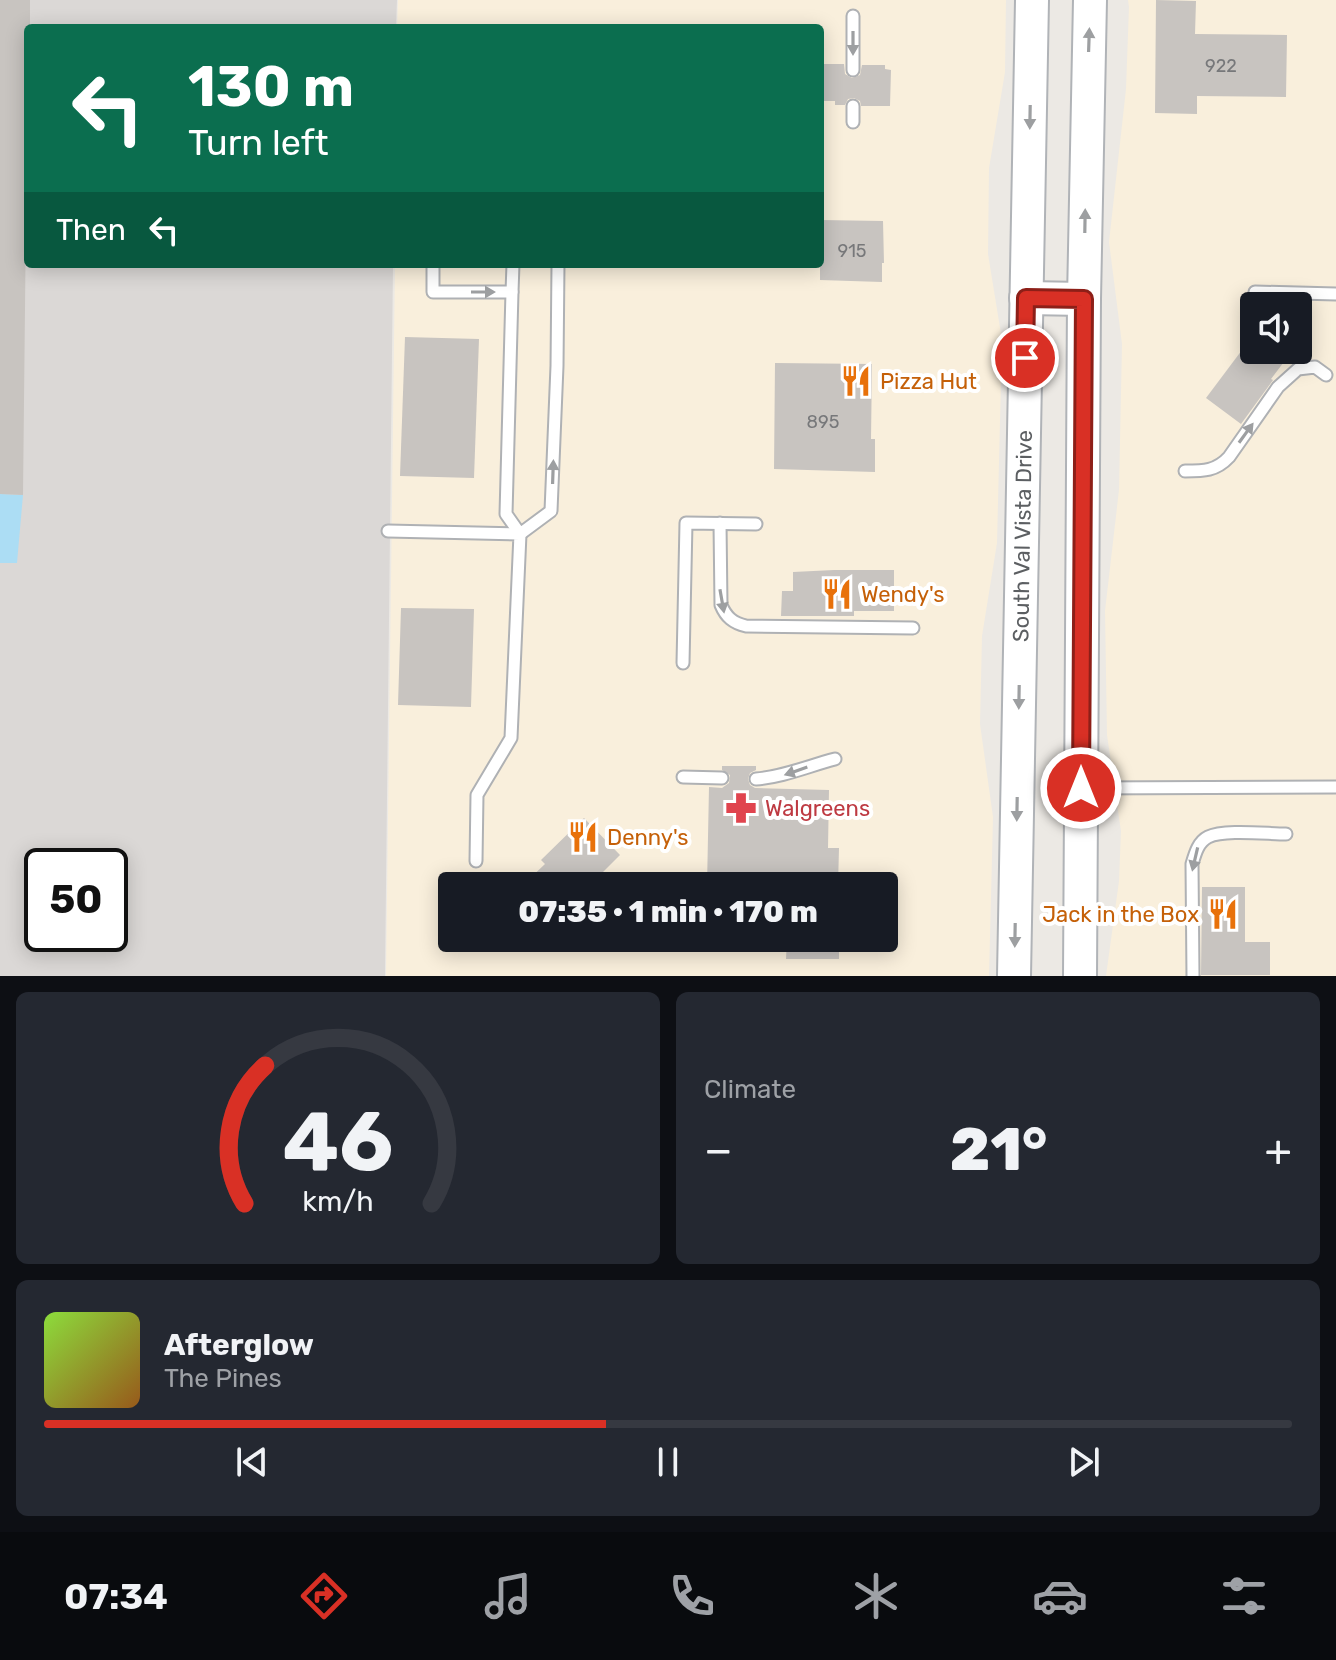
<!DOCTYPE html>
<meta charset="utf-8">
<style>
:root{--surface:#171b24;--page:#242831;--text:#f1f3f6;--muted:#9ea1a6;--line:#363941;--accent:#d93025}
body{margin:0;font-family:Rubik,sans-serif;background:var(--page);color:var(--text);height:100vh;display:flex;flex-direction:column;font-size:30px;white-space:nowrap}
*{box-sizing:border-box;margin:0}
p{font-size:26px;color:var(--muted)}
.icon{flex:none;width:44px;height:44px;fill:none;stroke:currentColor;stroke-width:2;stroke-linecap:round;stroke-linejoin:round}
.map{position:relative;height:976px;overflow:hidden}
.sheet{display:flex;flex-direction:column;gap:16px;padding:16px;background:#0d0f14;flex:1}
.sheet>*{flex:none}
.guide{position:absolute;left:24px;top:24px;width:800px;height:244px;border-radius:8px;box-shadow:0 4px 20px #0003;background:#0b6e4f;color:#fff;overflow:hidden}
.tools{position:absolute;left:1240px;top:292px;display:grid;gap:16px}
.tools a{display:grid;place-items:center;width:72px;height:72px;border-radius:8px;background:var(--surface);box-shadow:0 4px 20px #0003;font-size:40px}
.speed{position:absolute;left:24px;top:848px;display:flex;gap:16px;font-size:40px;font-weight:700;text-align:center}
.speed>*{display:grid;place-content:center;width:104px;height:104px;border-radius:50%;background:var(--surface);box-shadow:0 4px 20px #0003;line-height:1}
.speed .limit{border:4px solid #111;border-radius:12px;background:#fff;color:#111}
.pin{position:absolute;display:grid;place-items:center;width:68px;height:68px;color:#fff;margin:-34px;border:4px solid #fff;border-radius:50%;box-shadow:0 2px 8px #0007}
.me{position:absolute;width:88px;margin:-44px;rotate:0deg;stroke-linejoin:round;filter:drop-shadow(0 0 6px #0008)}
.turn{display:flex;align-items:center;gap:28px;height:168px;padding:0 32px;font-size:36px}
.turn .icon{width:104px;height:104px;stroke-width:2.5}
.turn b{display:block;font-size:56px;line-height:68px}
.then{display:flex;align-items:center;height:76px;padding:0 32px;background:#0003;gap:16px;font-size:30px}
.big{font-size:60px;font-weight:800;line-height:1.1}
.sheet .tile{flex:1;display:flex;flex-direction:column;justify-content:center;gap:12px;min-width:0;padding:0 28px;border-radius:12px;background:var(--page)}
.sheet .dial{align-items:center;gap:0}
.dial svg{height:208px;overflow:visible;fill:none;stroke:var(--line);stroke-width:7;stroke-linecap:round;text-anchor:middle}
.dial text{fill:var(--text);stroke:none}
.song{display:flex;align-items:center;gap:24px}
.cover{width:96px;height:96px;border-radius:12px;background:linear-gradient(135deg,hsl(90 70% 55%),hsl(30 70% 35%))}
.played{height:8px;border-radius:4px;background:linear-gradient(90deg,var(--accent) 45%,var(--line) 45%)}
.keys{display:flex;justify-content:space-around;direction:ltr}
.heat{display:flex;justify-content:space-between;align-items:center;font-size:44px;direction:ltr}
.sheet .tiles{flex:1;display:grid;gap:16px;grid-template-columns:1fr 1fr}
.tile:last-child{grid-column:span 2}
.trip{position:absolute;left:438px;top:872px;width:460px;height:80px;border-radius:8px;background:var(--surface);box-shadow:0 4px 20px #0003;font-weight:800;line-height:80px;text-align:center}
.tab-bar{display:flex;height:128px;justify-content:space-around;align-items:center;background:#090b0e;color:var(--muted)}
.tab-bar .icon{width:56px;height:56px}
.tab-bar .current{color:var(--accent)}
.tab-bar b{font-size:36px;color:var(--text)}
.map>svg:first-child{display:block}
</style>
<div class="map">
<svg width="1336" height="976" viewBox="0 0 1336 976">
<rect width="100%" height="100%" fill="#ece9e4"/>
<!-- commercial -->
<g fill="#f9efdc" fill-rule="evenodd">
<path d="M398,0H1006L1005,72L989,168L988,254L1002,340L997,543L982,636L980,724L993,817L989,976H386L395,264H820V28H397ZM452,886H884V938H452Z"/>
<path d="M1128,0H1336V976H1106L1119,881L1121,831L1107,735L1105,611L1119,490L1122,344L1109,242L1126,89L1129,7ZM1254,306H1298V350H1254Z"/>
</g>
<!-- industrial -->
<path fill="#dbd8d6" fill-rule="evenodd" d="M0,0H397L396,28H28V264H393L385,976H0ZM42,866H110V934H42Z"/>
<!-- water -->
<path fill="#acddf4" d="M0,494L23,495L17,563H0Z"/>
<!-- building -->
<g fill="#c8c4c0">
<path d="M0,0H30V28H28L23,495L0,494Z"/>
<path d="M1156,0L1196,1L1195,34L1287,35L1286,97L1197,96V114L1155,113Z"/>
<path d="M820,64H844L845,74L852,78L860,75L862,65H885V69L891,70L890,106H861L860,101L854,98L848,99L845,105H835V101H820Z"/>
<path d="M820,220L883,221L884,263H882V282L820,280Z"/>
<path d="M405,337L479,339L474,478L400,476Z"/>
<path d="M1242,350H1293L1271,379L1273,380L1241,424L1206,398Z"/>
<path d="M775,363L872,364L871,439H875V472L774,469Z"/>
<path d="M834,570H894V611H854V616H781L782,591H793V572Z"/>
<path d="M401,608L474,609L471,707L398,705Z"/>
<path d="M722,766H756V770L750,773L748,779L750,785L755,788L829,790L828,848H839L838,886H707L709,787L722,788L729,783L730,775L722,770Z"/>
<path d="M584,818L620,855L600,875L611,886H522L545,864L541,860Z"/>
<path d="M1202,887H1245V942H1270V975H1201Z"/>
<path d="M787,938H839V959H786Z"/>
</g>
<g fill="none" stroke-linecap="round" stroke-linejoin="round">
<defs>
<g id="lane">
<path d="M853,70V16"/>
<path d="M853,122V106"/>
<path d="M433,264V292H512L506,514L520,534L551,511L557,366L558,264"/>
<path d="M512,292L513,264"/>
<path d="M1255,292L1336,294"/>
<path d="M1185,471C1204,471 1216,471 1229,457L1278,387L1298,369L1315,367L1326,375"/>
<path d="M720,523L721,605C726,617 733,623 746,626L913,628"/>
<path d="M388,531L520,534L511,738L477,795L476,861"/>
<path d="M683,663L686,523L756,524"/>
<path d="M683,777L722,778"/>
<path d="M756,779C783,777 808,766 835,759"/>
<path d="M1085,788L1336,787"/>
<path d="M1193,976L1192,864C1195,854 1198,842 1208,837C1224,829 1267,834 1286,834"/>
</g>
<g id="secondary">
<path d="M1026,298L1084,299"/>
<path id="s1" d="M1014,976L1032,0"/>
<path d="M1080,976L1084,299L1090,0"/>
</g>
</defs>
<!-- lane casing -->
<use href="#lane" stroke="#afb1b4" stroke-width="15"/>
<!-- secondary casing -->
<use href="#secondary" stroke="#b0b3b7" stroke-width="36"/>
<!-- lane -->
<use href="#lane" stroke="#fff" stroke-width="11"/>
<!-- secondary -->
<use href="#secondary" stroke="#fff" stroke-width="32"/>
</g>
<!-- one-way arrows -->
<defs><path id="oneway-solid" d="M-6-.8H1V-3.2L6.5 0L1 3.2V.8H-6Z" transform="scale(2)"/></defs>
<g fill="#9d9fa1">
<use href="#oneway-solid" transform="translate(1089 40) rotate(-88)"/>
<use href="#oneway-solid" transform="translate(853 43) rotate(90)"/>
<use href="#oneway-solid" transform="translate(1030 117) rotate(91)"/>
<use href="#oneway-solid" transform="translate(1085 221) rotate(-89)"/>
<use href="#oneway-solid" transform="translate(483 292)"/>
<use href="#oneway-solid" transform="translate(1246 433) rotate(-54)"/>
<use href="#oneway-solid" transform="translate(553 472) rotate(-88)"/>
<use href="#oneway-solid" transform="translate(722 601) rotate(80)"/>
<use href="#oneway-solid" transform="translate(1019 697) rotate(91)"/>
<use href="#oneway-solid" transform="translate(796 771) rotate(161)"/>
<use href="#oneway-solid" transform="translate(1017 809) rotate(91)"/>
<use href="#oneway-solid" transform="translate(1195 859) rotate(103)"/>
<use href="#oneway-solid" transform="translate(1015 935) rotate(91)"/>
</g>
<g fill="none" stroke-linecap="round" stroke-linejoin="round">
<defs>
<path id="route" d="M1025,358L1026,298L1084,299L1081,788"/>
</defs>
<!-- route casing -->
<use href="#route" stroke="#8d1f18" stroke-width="20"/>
<!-- route -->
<use href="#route" stroke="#d93025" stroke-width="14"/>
</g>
<!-- icons -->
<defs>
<symbol id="restaurant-bare" viewBox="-9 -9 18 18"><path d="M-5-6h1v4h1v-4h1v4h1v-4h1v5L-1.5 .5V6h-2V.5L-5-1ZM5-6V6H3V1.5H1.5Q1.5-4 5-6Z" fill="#e8710a" stroke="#fff" stroke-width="2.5" paint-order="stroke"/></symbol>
<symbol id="pharmacy-bare" viewBox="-9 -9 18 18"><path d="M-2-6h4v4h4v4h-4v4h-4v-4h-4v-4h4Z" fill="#e0444e" stroke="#fff" stroke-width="2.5" paint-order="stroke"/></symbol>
</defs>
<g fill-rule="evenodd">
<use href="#restaurant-bare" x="834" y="359" width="44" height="44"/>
<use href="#restaurant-bare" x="815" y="572" width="44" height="44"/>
<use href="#pharmacy-bare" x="719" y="786" width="44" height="44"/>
<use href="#restaurant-bare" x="561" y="815" width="44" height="44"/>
<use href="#restaurant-bare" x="1201" y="892" width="44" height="44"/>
</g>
<g text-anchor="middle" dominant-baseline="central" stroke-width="8" stroke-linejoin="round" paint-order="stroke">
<!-- number labels -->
<g font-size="18" fill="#77787a">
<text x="1221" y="66">922</text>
<text x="852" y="251">915</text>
<text x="823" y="422">895</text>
</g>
<!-- food labels -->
<g font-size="22" fill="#c56008" stroke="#fff" text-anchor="start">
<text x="880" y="381">Pizza Hut</text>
<text x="861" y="594">Wendy's</text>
<text x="607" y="837">Denny's</text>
<text x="1199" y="914" text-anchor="end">Jack in the Box</text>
</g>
<!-- street labels -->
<g font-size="22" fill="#5c5f62" stroke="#fff">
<text stroke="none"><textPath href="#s1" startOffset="440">South Val Vista Drive</textPath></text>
</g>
<!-- health labels -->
<g font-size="22" fill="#be3a42" stroke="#fff" text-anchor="start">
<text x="765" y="808">Walgreens</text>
</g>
</g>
</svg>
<div class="tools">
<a><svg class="icon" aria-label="sound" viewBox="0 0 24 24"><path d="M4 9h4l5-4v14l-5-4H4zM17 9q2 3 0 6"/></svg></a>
</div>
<div class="speed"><div class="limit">50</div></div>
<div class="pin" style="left:1025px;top:358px;background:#d93025"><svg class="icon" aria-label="arrive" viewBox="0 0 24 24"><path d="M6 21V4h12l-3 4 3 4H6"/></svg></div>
<svg class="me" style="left:1081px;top:788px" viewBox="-20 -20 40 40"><circle r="17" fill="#d93025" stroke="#fff" stroke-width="3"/><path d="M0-11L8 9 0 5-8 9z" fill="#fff"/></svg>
<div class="trip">07:35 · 1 min · 170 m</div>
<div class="guide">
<div class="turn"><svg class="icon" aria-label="left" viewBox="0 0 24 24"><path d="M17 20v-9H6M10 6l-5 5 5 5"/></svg><div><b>130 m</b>Turn left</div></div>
<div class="then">Then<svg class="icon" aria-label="left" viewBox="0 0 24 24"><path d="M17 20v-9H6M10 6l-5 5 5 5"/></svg></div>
</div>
</div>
<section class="sheet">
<div class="tiles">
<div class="tile dial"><svg viewBox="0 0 100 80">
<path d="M14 69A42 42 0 1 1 86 69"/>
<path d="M14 69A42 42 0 0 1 22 16" stroke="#d93025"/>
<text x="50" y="56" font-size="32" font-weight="700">46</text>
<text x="50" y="72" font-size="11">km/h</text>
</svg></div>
<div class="tile"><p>Climate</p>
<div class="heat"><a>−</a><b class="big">21°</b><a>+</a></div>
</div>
<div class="tile">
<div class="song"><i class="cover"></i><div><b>Afterglow</b><p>The Pines</p></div></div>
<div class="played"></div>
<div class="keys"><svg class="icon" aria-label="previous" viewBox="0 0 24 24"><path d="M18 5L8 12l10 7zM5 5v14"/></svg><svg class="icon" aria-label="pause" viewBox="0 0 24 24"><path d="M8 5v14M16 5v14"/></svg><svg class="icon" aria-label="next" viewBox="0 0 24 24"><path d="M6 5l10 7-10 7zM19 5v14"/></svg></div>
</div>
</div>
</section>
<nav class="tab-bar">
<b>07:34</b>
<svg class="icon current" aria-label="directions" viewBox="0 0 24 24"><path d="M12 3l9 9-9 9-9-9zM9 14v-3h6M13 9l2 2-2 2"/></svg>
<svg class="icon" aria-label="music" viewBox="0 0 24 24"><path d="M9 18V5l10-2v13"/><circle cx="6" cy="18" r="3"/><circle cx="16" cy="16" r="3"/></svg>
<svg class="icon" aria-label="phone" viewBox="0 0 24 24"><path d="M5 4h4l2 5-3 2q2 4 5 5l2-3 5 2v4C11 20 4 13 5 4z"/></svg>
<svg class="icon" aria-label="climate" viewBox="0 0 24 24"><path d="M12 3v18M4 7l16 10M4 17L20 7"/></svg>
<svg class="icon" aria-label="car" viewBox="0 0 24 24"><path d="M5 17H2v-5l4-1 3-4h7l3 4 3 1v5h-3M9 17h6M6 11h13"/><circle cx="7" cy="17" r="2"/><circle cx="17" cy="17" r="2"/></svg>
<svg class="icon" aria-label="filters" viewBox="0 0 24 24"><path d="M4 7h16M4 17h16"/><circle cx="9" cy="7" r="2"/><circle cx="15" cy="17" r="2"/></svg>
</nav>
